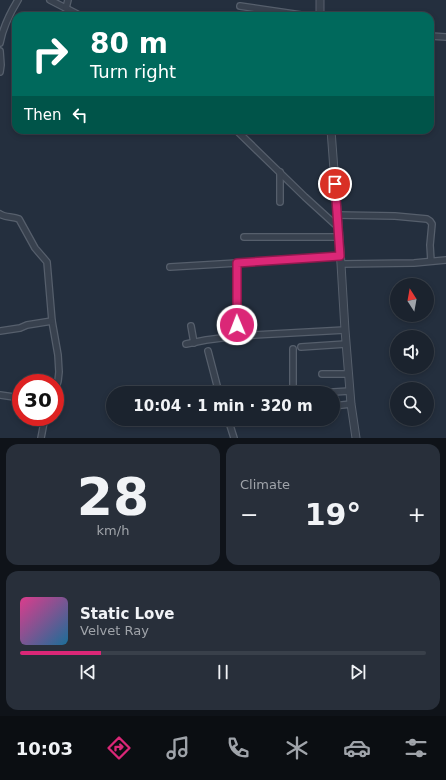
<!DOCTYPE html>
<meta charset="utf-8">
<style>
:root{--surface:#1b232e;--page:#282f3a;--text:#f1f3f6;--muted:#a0a4aa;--line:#39404a;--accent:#db2777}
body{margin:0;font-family:"DejaVu Sans",sans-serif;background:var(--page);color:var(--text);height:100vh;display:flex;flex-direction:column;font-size:15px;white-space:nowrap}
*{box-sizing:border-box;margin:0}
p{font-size:13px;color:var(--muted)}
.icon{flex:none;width:22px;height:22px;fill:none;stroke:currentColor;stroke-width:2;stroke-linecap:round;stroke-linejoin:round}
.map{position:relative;height:438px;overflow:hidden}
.details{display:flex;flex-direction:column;gap:6px;padding:6px;background:#0f1319;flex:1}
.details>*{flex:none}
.hud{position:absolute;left:12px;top:12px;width:422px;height:122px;border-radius:12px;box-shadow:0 2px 6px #0003,0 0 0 1px var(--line);background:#00695c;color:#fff;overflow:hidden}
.needle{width:26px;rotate:349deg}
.controls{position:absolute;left:390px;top:278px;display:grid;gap:8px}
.controls a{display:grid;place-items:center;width:44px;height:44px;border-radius:50%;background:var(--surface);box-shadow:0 2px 6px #0003,0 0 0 1px var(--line);font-size:20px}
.speed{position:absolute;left:12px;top:374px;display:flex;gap:8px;font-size:20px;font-weight:700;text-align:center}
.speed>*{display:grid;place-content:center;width:52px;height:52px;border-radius:50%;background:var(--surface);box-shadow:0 2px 6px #0003,0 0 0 1px var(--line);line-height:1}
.speed .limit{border:6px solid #d22;background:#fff;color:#111}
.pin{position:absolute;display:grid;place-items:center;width:34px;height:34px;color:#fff;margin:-17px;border:2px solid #fff;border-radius:50%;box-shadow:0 1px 4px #0007}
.me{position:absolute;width:44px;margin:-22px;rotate:359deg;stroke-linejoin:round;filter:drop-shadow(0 0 3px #0008)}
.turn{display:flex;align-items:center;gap:14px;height:84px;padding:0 12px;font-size:18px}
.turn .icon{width:52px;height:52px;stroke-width:2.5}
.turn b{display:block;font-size:28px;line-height:34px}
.then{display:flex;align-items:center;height:38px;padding:0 12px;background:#0003;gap:8px;font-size:15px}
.big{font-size:30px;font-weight:700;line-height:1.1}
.details .widget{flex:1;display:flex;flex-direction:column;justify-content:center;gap:6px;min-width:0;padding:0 14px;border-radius:12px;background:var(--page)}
.details .dial{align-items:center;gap:0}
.dial b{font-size:52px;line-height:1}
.song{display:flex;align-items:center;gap:12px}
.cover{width:48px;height:48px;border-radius:6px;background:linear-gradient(135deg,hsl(330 70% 55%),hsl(200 70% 35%))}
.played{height:4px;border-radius:2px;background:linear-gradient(90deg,var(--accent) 20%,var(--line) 20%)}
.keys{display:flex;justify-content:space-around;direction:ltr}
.heat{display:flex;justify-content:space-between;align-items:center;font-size:22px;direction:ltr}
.details .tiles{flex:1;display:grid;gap:6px;grid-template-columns:1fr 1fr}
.widget:last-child{grid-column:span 2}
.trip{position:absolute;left:106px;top:386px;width:234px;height:40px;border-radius:20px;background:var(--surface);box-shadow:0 2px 6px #0003,0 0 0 1px var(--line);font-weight:700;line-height:40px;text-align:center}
.menu{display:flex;height:64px;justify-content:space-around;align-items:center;background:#0b0e12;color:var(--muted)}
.menu .icon{width:28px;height:28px}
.menu .current{color:var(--accent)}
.menu b{font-size:18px;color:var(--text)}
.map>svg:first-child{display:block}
</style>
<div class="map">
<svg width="446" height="438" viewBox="0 0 446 438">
<rect width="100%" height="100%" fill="#242f3e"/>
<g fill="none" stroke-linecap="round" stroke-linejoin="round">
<defs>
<g id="minor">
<path d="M50,0L81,16"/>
<path d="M240,6L308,16"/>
<path d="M66,8L68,0"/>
<path d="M430,36L446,37"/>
<path d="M0,43C3,27 10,13 18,0"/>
<path d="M0,51L1,65L0,72"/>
<path d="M236,130L305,197L338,227"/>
<path d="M280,202V172"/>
<path d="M0,214C6,218 12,216 19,219L35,248L47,262L52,321L58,355L59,372L58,381L55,391"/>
<path d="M337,215L395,216L427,219L430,221L432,224L430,245L431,261"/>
<path d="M244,237H339"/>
<path d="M237,263V336"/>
<path d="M341,264L414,263L446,260"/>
<path d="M170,267L237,263L340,256"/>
<path d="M191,326L194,343"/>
<path d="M0,331L20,328L27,325L52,321"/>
<path d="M186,344L206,340L237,336L345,330"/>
<path d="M301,347L346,344"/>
<path d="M293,349V393"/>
<path d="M208,351L219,393"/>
<path d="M322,374H348"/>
<path d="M317,393L350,391"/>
<path d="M0,395L21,398"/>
<path d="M333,406L351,404"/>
<path d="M228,419L234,438"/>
<path d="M41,438L45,417"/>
</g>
<g id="tertiary">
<path d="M320,0V16"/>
<path d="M331,130L341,264L345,330L351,404L356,438"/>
</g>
</defs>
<!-- minor casing -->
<use href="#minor" stroke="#565f6c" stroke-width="8"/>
<!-- tertiary casing -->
<use href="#tertiary" stroke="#565f6c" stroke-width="9"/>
<!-- minor -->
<use href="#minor" stroke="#38414e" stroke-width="5.5"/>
<!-- tertiary -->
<use href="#tertiary" stroke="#38414e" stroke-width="7"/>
</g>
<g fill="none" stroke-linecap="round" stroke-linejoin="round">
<defs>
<path id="route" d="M237,325V263L340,256L335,184"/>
</defs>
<!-- route casing -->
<use href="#route" stroke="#8e194d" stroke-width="10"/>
<!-- route -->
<use href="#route" stroke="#db2777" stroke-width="7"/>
</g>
</svg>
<div class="controls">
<a><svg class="needle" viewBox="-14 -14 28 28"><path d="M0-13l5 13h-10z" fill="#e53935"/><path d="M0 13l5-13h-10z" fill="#a0a4aa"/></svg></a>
<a><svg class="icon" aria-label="sound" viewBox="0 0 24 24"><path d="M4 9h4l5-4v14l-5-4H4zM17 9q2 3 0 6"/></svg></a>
<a><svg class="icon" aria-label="search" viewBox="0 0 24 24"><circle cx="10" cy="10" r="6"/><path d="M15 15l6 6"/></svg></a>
</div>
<div class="speed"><div class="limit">30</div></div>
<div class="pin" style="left:335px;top:184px;background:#d93025"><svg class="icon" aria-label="arrive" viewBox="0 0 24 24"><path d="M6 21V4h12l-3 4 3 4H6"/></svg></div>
<svg class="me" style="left:237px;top:325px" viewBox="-20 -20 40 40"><circle r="17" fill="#db2777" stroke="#fff" stroke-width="3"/><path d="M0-11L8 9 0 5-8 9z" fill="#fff"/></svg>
<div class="trip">10:04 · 1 min · 320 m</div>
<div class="hud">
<div class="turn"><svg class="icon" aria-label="right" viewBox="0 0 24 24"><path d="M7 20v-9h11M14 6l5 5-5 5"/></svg><div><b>80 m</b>Turn right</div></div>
<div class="then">Then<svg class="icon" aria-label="left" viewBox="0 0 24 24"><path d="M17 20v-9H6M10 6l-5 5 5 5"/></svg></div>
</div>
</div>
<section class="details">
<div class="tiles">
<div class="widget dial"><b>28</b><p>km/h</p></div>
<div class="widget"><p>Climate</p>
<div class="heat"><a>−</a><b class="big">19°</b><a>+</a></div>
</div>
<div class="widget">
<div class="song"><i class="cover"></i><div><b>Static Love</b><p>Velvet Ray</p></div></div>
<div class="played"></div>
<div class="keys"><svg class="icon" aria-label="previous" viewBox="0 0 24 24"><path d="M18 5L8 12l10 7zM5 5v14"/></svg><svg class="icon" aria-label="pause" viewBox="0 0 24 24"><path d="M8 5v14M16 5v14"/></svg><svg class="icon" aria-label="next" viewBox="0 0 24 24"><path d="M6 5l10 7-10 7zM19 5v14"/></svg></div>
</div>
</div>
</section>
<nav class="menu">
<b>10:03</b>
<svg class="icon current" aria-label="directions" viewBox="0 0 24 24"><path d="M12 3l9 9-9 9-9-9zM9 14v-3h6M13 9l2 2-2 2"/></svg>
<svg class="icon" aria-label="music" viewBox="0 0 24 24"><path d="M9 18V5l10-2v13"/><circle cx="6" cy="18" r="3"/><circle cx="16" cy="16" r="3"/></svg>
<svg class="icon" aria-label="phone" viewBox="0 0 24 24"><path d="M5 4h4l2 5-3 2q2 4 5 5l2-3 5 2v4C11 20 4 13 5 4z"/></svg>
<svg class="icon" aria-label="climate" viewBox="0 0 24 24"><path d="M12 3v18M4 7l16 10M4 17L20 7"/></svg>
<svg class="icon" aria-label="car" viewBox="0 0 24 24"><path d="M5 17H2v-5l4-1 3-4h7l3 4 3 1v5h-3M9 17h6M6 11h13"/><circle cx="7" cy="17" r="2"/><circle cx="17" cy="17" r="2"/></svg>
<svg class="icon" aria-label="filters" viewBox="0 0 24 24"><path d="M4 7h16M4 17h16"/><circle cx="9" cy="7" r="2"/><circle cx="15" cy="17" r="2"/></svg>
</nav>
